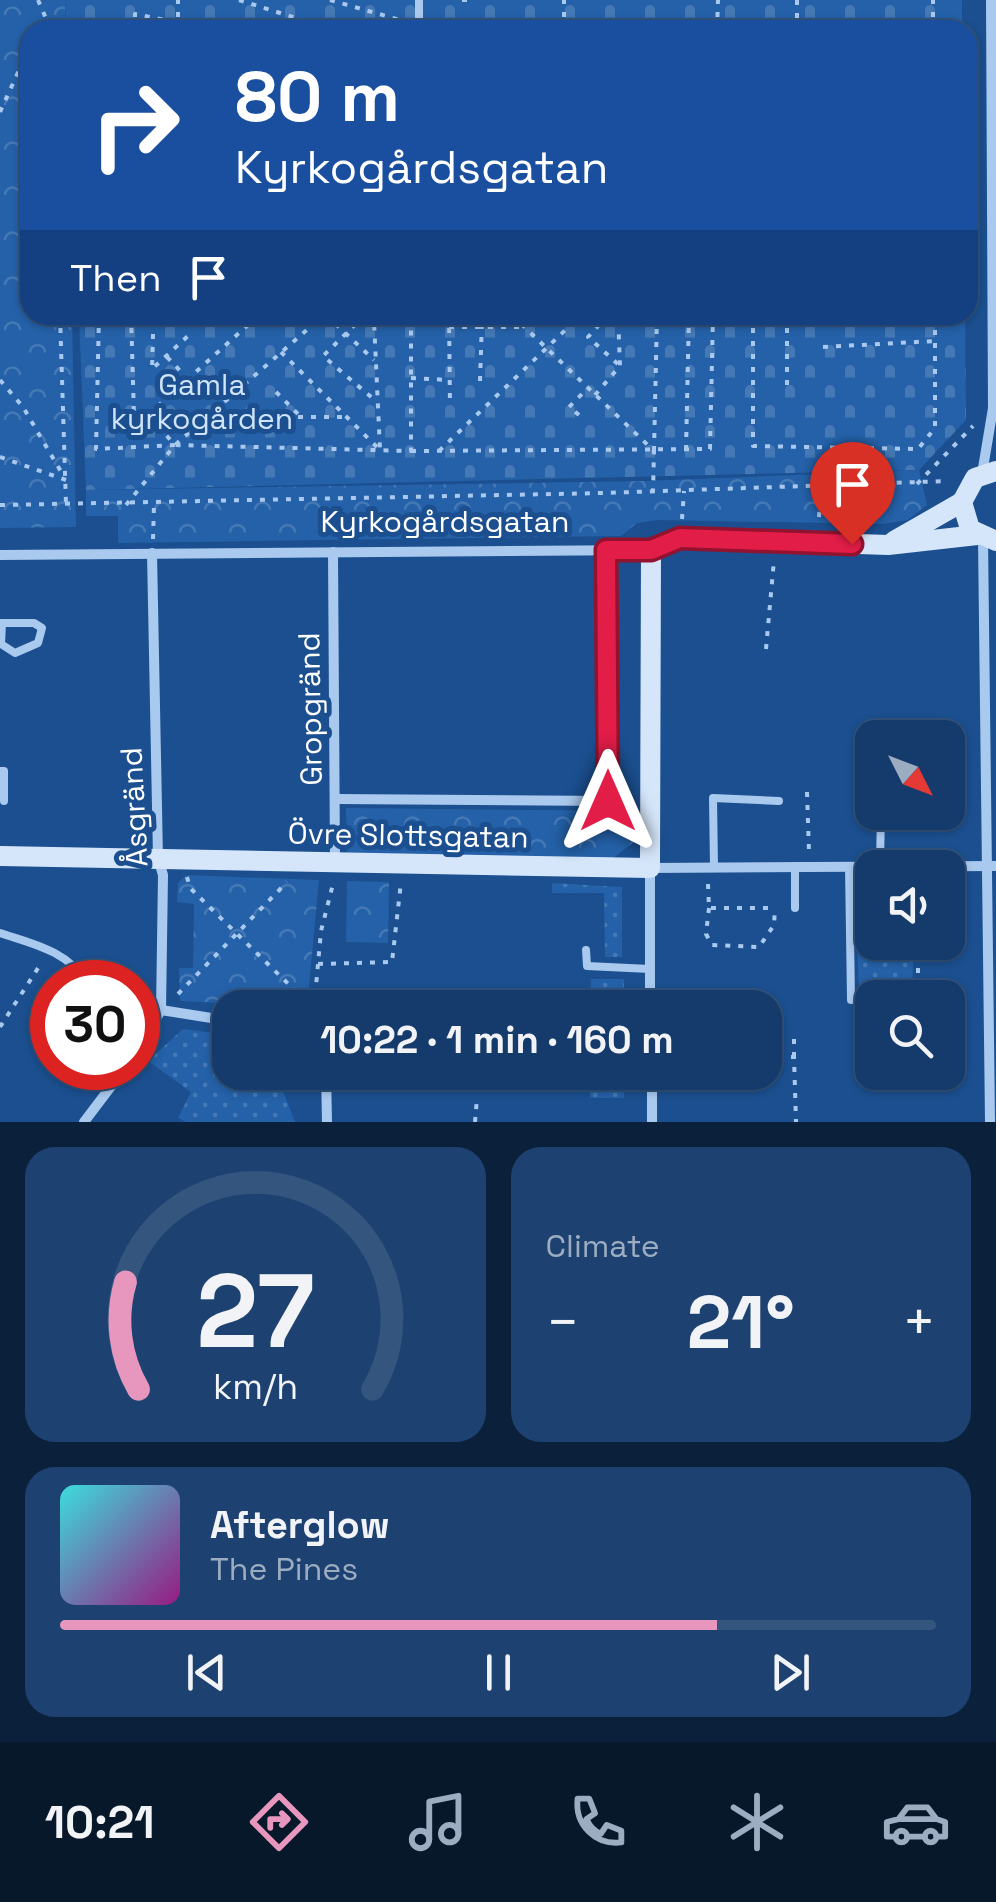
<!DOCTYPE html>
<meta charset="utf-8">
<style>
:root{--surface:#143b6b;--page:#1d4271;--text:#f1f3f6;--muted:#9dadc1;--line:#33557e;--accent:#e797bd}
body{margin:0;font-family:"Space Grotesk",sans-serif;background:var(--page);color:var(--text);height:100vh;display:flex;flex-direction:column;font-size:38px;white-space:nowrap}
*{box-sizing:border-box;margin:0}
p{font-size:32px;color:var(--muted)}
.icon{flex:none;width:55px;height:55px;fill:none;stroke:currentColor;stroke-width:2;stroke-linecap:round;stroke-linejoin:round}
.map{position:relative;height:1122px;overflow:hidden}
.drawer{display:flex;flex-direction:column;gap:25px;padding:25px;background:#0b203b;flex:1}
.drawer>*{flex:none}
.top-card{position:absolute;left:20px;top:20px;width:958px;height:305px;border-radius:30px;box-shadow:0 2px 8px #0004,0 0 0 2px var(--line);background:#1a4fa0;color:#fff;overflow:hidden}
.needle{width:65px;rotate:132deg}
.tools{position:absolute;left:855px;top:720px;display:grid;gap:20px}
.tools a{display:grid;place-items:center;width:110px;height:110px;border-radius:20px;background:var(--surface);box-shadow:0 2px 8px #0004,0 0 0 2px var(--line);font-size:50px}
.speed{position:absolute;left:30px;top:960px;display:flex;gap:20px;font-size:50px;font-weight:700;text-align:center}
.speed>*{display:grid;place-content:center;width:130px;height:130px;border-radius:50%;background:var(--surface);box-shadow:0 2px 8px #0004,0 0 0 2px var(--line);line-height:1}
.speed .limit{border:15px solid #d22;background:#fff;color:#111}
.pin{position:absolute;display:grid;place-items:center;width:85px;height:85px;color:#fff;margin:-102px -42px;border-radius:50% 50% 50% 0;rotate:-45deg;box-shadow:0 0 10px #0007}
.pin .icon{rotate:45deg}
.me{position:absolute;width:110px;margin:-55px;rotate:0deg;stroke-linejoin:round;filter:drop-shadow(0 0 8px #0008)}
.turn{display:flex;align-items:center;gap:35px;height:210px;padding:0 50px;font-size:45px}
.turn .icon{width:130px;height:130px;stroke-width:2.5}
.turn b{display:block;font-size:70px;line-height:85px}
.then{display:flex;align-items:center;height:95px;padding:0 50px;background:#0003;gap:20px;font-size:38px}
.big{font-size:75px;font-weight:700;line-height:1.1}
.drawer .card{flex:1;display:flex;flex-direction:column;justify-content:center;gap:15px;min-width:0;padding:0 35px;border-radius:30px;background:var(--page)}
.drawer .dial{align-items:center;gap:0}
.dial svg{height:260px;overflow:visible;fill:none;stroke:var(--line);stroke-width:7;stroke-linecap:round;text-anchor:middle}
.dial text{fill:var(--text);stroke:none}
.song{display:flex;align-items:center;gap:30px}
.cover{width:120px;height:120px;border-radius:15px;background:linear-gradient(135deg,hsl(180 70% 55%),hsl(310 70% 35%))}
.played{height:10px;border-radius:5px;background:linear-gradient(90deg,var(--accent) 75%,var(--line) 75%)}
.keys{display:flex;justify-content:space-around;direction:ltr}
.heat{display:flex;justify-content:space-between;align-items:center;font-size:55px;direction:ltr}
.drawer .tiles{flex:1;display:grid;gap:25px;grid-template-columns:1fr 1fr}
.card:last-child{grid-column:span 2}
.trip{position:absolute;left:212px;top:990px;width:570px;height:100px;border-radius:30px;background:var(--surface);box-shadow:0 2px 8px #0004,0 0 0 2px var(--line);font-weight:700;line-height:100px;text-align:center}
.dock{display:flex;height:160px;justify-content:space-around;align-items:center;background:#08182b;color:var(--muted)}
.dock .icon{width:70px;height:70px}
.dock .current{color:var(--accent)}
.dock b{font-size:45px;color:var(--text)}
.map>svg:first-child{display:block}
</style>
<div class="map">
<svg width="996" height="1122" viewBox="0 0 996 1122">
<defs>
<pattern id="grass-dots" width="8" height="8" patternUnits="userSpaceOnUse" patternTransform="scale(2.5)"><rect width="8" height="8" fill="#2461a8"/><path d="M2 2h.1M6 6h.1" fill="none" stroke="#4579b5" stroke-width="1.8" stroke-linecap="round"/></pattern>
<pattern id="cemetery-stones" width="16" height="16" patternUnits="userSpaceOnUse" patternTransform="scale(2.5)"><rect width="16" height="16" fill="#2461a8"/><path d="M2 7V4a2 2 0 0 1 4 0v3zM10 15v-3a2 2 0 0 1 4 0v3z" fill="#4579b5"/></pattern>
<pattern id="park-crowns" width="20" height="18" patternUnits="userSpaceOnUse" patternTransform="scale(2.5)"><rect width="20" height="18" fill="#2461a8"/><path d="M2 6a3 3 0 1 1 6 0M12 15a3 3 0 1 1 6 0" fill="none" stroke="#4579b5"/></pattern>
</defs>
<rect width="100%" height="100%" fill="#1b4f8f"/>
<!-- grass -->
<g fill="url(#grass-dots)">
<path d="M552,883L622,887V957H605L604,893H552Z"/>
<path d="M914,946L912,987L903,994H868L859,987L857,947Z"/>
<path d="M591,979H624V1007H590Z"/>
<path d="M183,1029L230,1035V1072L276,1073L295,1122H186L178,1118L191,1092L148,1061Z"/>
<rect x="590" y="1073" width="34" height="25"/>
</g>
<!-- cemetery -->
<g fill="url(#cemetery-stones)">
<path d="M65,0H962V30H67Z"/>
<path d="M79,315H965L966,420L919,470L86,490Z"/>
</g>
<!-- park -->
<g fill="url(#park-crowns)">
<path d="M0,0H65L66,30H30V315H72L76,527L0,528Z"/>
<path d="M919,470L927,505L908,520L882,524L657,520L637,523L621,536L118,543V516H86V490L646,481Z"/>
<path d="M346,808L634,811L635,841L611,860L347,855Z"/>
<path d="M186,875L319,880L307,1007L180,1001L179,968H193L194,904L177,902L178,883Z"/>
<path d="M347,881L389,882L388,943L346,942Z"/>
</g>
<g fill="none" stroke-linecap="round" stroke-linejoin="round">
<!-- path -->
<g stroke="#a9c9ee" stroke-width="4" stroke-dasharray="5 8" stroke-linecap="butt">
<path d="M38,0L51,30"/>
<path d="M239,0L334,30"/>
<path d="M330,0L407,22"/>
<path d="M462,0H473"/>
<path d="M797,0V30"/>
<path d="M135,30V14L215,30"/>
<path d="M178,30V0"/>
<path d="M564,30V0"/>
<path d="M717,30L718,0"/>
<path d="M933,30V0"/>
<path d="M0,112L30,46"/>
<path d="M60,315L66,505"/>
<path d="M99,315L96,449L175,445"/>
<path d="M131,315L134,416L148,415L175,445L411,451V319"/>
<path d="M326,315L374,360"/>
<path d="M365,315L323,356L377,402"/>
<path d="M368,315L374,321L380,450"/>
<path d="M449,315L450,406"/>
<path d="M512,315L654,451L653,492"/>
<path d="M608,315L588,337L620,366"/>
<path d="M753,315V446L918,449L935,428V315"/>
<path d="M787,315V386"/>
<path d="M449,327H524"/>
<path d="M153,334L152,369L189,335"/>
<path d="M823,347L935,341"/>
<path d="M281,352L380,450"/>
<path d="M167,357L188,379"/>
<path d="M411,378L449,380"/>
<path d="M0,380L23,407L63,475"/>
<path d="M480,381L482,320"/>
<path d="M276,392L301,417"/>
<path d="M595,395L620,366L618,315"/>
<path d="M148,415L259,315"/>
<path d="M579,415L569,407L588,388"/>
<path d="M246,417H347"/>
<path d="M686,450L689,315"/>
<path d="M411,451L710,449L713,315"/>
<path d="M439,451L581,315"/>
<path d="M654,451L657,315"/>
<path d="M0,457L66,480"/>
<path d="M917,484L973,426"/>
<path d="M0,505L604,493L947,481"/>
<path d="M126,505L175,445L324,315"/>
<path d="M819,517L821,488"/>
<path d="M682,519L684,491"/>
<path d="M153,539L154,504"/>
<path d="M766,649L774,560"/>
<path d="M807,792L809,852"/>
<path d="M896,817L936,816V812"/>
<path d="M187,877L190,888L313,1008"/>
<path d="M708,884L709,908H775"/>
<path d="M709,908L706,934L712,945L759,947L774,925L775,908"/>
<path d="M918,942V998"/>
<path d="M318,964L392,962L401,882"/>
<path d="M178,994L287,882"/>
<path d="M314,1008L321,931L334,880"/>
<path d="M0,1027L42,962"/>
<path d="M765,1056L794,1057L796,1122"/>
<path d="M794,1057V1034"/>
<path d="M475,1122L477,1098"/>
</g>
<!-- lane -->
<g stroke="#a9c9ee" stroke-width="8">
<path d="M419,30V0"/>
<path d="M0,623H34L42,628L38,643L15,653L1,644L2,623"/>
<path d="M0,771H4V801"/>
<path d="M880,865L881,812"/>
<path d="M849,866L851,1000"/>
<path d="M714,867L713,798L779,801"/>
<path d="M795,908V866"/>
<path d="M851,932L872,934"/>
<path d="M0,933C33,944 68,951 86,982"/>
<path d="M586,950L587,966L650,969"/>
<path d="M138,1001L161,1010"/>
</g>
<!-- street -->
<g stroke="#a9c9ee" stroke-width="10">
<path d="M982,474L993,408L991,0"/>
<path d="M983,538L990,1122"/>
<path d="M333,552L335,861"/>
<path d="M0,555L651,550"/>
<path d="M336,799L608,801L606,550"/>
<path d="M650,1008V868L996,866"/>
<path d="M161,1010L230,1021"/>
<path d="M138,1051L161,1010L163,875L158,858L152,553"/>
<path d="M326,1072L327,1122"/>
<path d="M652,1072V1122"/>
<path d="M84,1122L125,1068"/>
</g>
<!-- secondary -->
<g stroke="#d6e6fa" stroke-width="20">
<path d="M996,471L975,478L962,502L970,529L996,541"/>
<path d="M894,541L962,502"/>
<path d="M0,856L650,868L651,550L680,538L888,545L977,535"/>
</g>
</g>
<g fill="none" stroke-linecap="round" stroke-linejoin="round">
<defs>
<path id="route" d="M608,801L606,550H651L680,538L852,544"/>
</defs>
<!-- route casing -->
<use href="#route" stroke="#92132f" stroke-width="25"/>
<!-- route -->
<use href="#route" stroke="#e11d48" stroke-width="18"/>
</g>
<g text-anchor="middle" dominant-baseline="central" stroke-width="10" stroke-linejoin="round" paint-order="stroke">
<!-- park labels -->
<g font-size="30" fill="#cfe3fa" stroke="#1b4f8f">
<text x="202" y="384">Gamla<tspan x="202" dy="34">kyrkogården</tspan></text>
</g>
<!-- street labels -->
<g font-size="30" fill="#fff" stroke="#1b4f8f">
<text x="445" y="521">Kyrkogårdsgatan</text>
<text transform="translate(310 709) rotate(-91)">Gropgränd</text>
<text transform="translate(134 807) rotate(-93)">Åsgränd</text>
<text transform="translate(408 835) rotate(1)">Övre Slottsgatan</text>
</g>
</g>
</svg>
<div class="tools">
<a><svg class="needle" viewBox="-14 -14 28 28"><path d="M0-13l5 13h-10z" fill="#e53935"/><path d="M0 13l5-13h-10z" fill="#9dadc1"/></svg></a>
<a><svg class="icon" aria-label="sound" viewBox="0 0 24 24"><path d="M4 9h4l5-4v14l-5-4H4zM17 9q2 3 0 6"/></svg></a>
<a><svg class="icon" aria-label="search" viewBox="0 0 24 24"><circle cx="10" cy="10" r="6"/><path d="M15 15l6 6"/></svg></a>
</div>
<div class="speed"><div class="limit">30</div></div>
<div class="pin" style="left:852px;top:544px;background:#d93025"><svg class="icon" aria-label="arrive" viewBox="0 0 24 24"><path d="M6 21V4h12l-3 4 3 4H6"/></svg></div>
<svg class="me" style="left:608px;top:801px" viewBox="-20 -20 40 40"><path d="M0-17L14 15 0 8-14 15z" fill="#e11d48" stroke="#fff" stroke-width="4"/></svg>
<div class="trip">10:22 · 1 min · 160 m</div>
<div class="top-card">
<div class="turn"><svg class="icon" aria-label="right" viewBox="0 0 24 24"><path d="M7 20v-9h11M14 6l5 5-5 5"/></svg><div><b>80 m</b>Kyrkogårdsgatan</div></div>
<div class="then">Then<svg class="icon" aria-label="arrive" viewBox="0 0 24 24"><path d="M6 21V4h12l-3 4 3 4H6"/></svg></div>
</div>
</div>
<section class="drawer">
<div class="tiles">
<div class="card dial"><svg viewBox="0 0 100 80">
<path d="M14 69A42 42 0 1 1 86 69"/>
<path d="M14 69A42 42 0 0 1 10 36" stroke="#e797bd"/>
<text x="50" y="56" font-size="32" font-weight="700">27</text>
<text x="50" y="72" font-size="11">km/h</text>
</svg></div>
<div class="card"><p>Climate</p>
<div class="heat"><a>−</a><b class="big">21°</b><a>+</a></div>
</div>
<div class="card">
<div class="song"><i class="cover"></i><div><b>Afterglow</b><p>The Pines</p></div></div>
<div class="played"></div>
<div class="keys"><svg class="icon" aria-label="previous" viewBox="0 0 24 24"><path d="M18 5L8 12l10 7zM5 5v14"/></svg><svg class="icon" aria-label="pause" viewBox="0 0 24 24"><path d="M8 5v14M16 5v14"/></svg><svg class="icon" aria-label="next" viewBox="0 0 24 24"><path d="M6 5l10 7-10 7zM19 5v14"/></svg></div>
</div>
</div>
</section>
<nav class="dock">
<b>10:21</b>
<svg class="icon current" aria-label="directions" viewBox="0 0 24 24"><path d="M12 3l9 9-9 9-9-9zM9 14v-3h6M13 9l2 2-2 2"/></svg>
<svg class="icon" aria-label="music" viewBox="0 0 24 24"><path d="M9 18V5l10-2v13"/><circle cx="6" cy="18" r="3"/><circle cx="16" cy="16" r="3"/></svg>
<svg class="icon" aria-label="phone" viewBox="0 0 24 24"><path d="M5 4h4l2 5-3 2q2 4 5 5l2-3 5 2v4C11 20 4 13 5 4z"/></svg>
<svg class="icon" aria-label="climate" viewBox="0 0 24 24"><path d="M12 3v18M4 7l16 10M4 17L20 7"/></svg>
<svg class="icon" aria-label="car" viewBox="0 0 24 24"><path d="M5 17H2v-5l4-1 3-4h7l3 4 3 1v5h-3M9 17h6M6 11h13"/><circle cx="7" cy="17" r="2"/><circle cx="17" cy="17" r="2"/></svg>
</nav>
